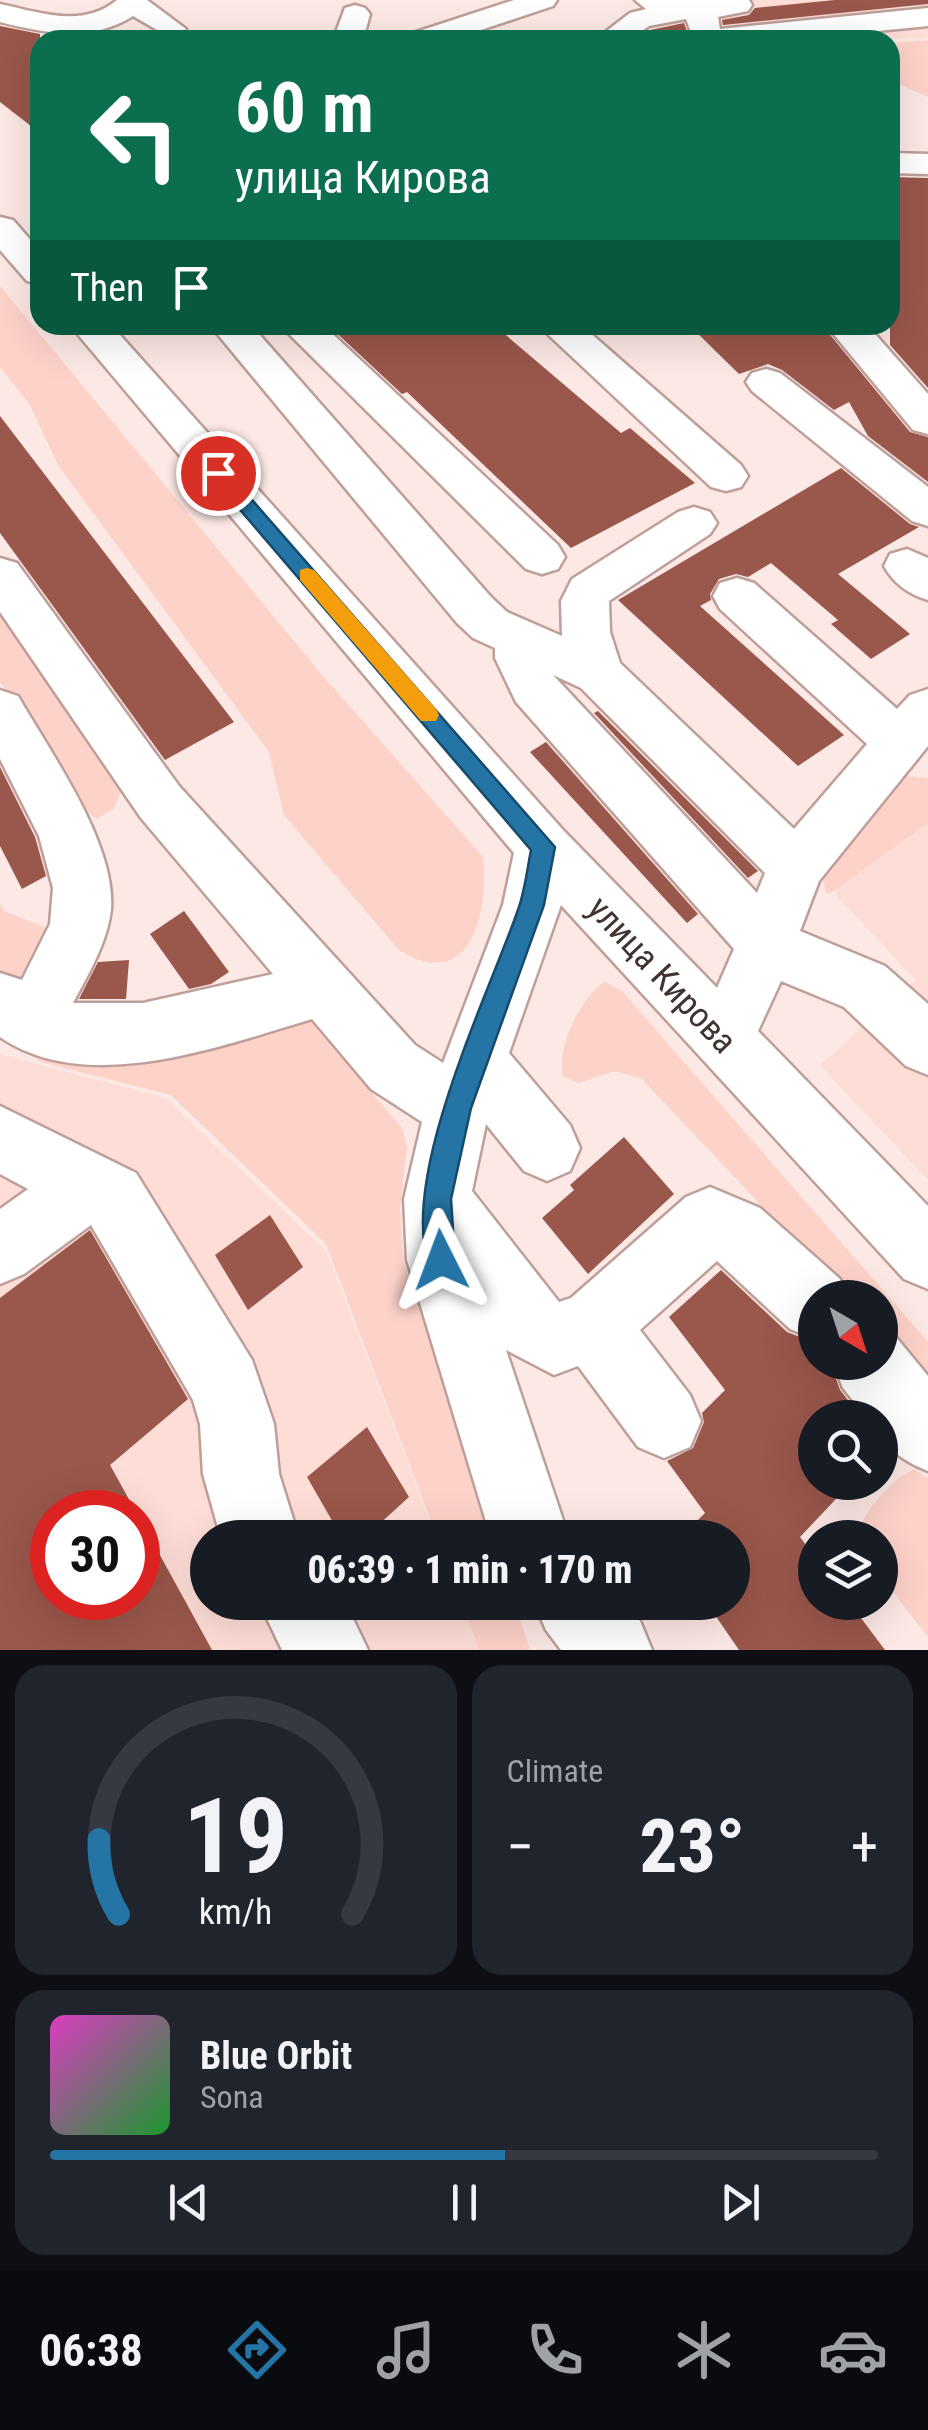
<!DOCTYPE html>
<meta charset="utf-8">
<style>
:root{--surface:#171b24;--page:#20242c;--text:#f1f3f6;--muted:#9ea1a6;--line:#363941;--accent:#2474a5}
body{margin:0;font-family:"Roboto Condensed",sans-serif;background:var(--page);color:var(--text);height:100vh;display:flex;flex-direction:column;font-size:38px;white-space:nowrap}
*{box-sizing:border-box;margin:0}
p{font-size:32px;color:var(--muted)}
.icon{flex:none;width:55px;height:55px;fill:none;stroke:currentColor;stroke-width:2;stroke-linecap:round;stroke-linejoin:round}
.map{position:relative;height:1650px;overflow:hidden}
.sheet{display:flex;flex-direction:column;gap:15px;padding:15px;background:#0d0f14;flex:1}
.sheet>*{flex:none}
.hud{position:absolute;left:30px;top:30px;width:870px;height:305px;border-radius:30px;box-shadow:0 10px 40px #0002;background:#0b6e4f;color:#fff;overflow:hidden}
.needle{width:65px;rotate:141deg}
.buttons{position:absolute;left:798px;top:1280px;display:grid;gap:20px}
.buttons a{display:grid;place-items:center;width:100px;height:100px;border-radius:50%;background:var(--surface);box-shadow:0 10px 40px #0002;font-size:50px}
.speed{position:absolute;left:30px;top:1490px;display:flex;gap:20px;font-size:50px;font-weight:700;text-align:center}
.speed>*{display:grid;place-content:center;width:130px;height:130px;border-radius:50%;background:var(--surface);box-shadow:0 10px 40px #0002;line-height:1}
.speed .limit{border:15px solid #d22;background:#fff;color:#111}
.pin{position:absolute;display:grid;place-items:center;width:85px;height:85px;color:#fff;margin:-42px;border:5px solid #fff;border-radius:50%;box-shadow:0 2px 10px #0007}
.me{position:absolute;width:110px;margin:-55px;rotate:357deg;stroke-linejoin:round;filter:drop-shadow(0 0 8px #0008)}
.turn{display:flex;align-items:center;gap:35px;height:210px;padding:0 40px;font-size:45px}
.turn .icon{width:130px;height:130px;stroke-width:2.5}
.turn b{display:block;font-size:70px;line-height:85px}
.then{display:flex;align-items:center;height:95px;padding:0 40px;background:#0003;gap:20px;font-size:38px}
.big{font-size:75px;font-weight:800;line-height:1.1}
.sheet .tile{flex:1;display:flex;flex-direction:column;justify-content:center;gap:15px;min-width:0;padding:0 35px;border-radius:30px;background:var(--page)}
.sheet .dial{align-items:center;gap:0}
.dial svg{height:260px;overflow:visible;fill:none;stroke:var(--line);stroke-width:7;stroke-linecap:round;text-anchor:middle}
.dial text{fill:var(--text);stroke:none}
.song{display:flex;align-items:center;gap:30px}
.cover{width:120px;height:120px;border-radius:15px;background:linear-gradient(135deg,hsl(310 70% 55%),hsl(130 70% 35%))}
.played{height:10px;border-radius:5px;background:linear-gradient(90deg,var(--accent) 55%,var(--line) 55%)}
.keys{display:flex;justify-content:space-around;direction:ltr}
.heat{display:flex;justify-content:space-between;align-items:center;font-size:55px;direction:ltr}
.sheet .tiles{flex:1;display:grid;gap:15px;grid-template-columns:1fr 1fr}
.tile:last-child{grid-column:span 2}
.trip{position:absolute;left:190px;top:1520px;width:560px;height:100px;border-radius:50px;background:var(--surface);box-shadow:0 10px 40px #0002;font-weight:800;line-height:100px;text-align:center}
.tab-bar{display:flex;height:160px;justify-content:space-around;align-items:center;background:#090b0e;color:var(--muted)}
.tab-bar .icon{width:70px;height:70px}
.tab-bar .current{color:var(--accent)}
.tab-bar b{font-size:45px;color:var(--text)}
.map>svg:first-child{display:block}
</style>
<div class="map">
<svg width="928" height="1650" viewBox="0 0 928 1650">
<rect width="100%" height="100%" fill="#fce8e4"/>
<!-- built -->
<g fill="#feddd6" fill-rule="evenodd">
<path d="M727,0H928V38L720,40L715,11Z"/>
<path d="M928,807V1180L820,1065L916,980L836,895L839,876Z"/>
<path d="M0,1054L165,1098L326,1251L436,1537L208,1538V1602L460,1603L478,1650H0ZM52,1512H138V1598H52Z"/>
</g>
<!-- green -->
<g fill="#fdd2c9">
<path d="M928,40V97L890,80V43Z"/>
<path d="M0,286L322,675L483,857C489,913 470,996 398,949L284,815L269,752L58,465L30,405L0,367Z"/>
<path d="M0,607L124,786L114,808L96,819L80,805L0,682Z"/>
<path d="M893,775L928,778V823L831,893H826L822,876Z"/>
<path d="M0,903L4,911L44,927L49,939L23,984L0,975Z"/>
<path d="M604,982L621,990L928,1342V1401L880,1345V1298L839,1297L747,1190L641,1078L614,1071L578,1083L563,1076C556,1047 581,998 604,982Z"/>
<path d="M307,1017L402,1128L407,1147L400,1207L403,1260L493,1537H437L326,1244L171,1095L41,1062L30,1054L32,1046Z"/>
<path d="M914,1469L928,1479V1637L880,1575V1538L856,1537C863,1512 890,1481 914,1469Z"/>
<path d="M461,1603H515L530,1650H479Z"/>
</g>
<!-- building -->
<g fill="#9a574b">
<path d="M835,0H928V4L723,25L722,20L749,15L755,8Z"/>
<path d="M684,23L690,40H636L650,30Z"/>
<path d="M0,26L40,34V133L0,102Z"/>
<path d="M890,177L928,178V388L890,345Z"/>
<path d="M328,325H494L621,433L630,428L695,483L571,548L407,392L402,394Z"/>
<path d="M689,325H822L910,432L928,437V482L868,436L849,402L834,410L782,370L768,364L739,374Z"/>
<path d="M0,416L234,722L165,760L0,533Z"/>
<path d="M841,468L910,524L919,527L838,574L910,634L871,659L831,624L838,620L771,563L748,577L736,574L719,579L710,594L711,600L700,606L844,735L798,766L618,600Z"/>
<path d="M598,711L758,871L748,878L594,713Z"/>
<path d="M546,742L698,914L687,923L530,752Z"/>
<path d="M0,767L35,837L46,876L22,889L0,846Z"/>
<path d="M184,911L229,972L211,984L189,989L150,934Z"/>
<path d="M129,960L126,999H79L98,962Z"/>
<path d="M624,1137L674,1194L588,1274L542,1218L574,1190L570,1185Z"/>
<path d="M270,1215L303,1267L248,1310L215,1255Z"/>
<path d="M90,1230L188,1399L110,1465L136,1512H52V1598H138V1515L212,1650H0V1298Z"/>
<path d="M721,1270L787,1332L813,1342L815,1362H830L840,1390L862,1418H815V1482H852L800,1537L815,1557V1602H849L885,1650H739L706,1602H732V1538H680L705,1513L667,1461L693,1448L704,1422L702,1413L725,1390L669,1317Z"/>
<path d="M367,1427L409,1497L364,1538H342L307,1477Z"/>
</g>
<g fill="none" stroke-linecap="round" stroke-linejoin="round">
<defs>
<g id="minor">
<path d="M117,0H147L186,29L181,35L171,38L133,16C91,43 44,33 0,22V4C39,12 82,29 117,0Z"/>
<path d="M514,0H557L553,6L451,40H406L410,34Z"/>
<path d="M635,0H749L752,5L748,11L718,17L720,29L928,8V26L787,40H694L686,19L649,26L629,40H595L630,13L646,9Z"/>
<path d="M355,5L365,8L370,14L363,40H333L345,8Z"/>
<path d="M890,153L928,154V174L890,173Z"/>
<path d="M0,217L13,220L40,251V284L27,281L0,250Z"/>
<path d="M70,325H111L563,830L717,988L734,949L516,702L495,658V648L473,638L457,623L210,325H251L491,597L507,612L562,636L561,601L572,579L678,512L694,507L710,512L717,523L710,534L609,601L610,632L620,663L794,829L867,744L720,609L713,596L720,583L737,578L754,583L897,709L910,695L928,689V746L819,881L800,931L885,966L928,1004V1075L906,1066L844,1007L781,981L758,1031L928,1206V1289L904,1279L561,905L509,1053L570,1125L580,1148L570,1171L547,1181L524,1171L486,1124L472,1191L559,1302L571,1298L686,1197L710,1187L760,1208L840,1279L847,1298H815V1339L790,1329L717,1261L640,1330L690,1395L701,1421L690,1447L664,1458L638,1447L578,1366L554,1375L506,1350L569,1538H491L407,1260L404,1199L422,1122L371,1089L312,1019C221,1046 87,1097 0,1037V973L22,980L50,924L53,888L39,836L0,759V690L18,696C50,752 116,843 111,909C108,941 88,975 73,1003H143L273,974L141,818L0,612V558L17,563L179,786L415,1045L443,1063L503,905L514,853ZM553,675L581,688L765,873L757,893Z"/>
<path d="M280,325H323L558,545L565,557L558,569L542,574L526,569Z"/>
<path d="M538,325H581L741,465L748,476L741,487L726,491L711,487Z"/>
<path d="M826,325H867L928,394V434L913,430Z"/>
<path d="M766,369L780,373L928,487V526L912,521L752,391L746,382L752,373Z"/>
<path d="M907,549L928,558V600C908,594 894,584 884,566L890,554Z"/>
<path d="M0,1106L136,1173L252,1360L274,1424L279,1474L299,1538H221L203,1474L200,1424L193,1400L91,1225L24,1274L0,1284V1209L28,1189L0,1174Z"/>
<path d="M880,1330L895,1336L928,1376V1471C903,1461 880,1447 880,1418H867L843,1388L833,1362H880Z"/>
<path d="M259,1602H345L368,1650H282Z"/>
<path d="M534,1602H625L640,1621L652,1650H561L546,1630Z"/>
</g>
</defs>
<!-- minor casing -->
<use href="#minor" stroke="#be9f99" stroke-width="5"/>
<!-- minor -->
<use href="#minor" fill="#fff" fill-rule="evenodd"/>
</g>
<!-- route -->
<path fill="#2474a5" stroke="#174b6b" stroke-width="2.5" d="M218,467L225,469L555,847L544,905L471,1108L451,1199L455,1260L451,1270L441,1274L431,1270C395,1184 488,996 518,910C525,891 527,870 531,850L212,477L209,473Z"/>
<!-- slow -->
<path fill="#f59e0b" d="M307,568L314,570L436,709L439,715L436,721H421L300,580V570Z"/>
<g text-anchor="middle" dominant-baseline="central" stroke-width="10" stroke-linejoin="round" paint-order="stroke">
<!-- street labels -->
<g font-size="35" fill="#403431" stroke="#fff">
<text transform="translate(662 975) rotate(47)">улица Кирова</text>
</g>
</g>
</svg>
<div class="buttons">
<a><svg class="needle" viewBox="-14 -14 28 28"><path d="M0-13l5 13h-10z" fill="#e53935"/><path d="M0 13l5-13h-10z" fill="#9ea1a6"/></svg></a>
<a><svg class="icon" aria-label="search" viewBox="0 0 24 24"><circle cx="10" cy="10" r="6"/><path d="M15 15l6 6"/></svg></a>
<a><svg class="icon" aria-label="layers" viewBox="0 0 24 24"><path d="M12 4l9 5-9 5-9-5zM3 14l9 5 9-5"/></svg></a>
</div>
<div class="speed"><div class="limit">30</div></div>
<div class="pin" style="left:218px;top:473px;background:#d93025"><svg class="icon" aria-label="arrive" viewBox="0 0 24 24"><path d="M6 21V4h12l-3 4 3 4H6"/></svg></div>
<svg class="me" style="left:441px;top:1260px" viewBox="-20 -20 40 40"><path d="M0-17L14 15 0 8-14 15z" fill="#2474a5" stroke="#fff" stroke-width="4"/></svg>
<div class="trip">06:39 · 1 min · 170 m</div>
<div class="hud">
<div class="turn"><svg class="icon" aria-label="left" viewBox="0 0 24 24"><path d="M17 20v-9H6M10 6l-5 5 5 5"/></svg><div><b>60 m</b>улица Кирова</div></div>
<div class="then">Then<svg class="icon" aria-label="arrive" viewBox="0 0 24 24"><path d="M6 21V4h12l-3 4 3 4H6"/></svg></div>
</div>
</div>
<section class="sheet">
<div class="tiles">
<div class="tile dial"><svg viewBox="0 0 100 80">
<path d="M14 69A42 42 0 1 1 86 69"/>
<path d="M14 69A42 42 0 0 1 8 46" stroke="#2474a5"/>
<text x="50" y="56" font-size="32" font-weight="700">19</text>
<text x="50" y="72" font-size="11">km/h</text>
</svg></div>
<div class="tile"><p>Climate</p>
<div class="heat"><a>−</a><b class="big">23°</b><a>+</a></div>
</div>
<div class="tile">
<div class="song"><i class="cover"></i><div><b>Blue Orbit</b><p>Sona</p></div></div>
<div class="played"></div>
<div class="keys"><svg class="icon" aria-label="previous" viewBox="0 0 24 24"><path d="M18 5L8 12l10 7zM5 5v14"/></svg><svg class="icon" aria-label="pause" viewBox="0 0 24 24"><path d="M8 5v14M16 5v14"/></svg><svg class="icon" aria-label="next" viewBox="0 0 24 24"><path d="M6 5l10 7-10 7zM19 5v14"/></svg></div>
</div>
</div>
</section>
<nav class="tab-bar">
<b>06:38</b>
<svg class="icon current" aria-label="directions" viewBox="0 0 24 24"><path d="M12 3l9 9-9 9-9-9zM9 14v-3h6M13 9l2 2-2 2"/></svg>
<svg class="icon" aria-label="music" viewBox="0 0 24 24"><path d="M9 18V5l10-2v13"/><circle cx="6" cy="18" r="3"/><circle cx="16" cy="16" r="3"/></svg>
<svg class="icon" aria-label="phone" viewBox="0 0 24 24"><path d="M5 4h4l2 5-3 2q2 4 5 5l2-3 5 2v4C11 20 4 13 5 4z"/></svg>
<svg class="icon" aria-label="climate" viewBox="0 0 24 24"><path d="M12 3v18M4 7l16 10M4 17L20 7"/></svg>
<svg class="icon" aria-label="car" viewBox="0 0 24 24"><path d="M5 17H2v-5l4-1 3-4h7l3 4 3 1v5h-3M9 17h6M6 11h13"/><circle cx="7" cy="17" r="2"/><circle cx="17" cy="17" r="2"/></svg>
</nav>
